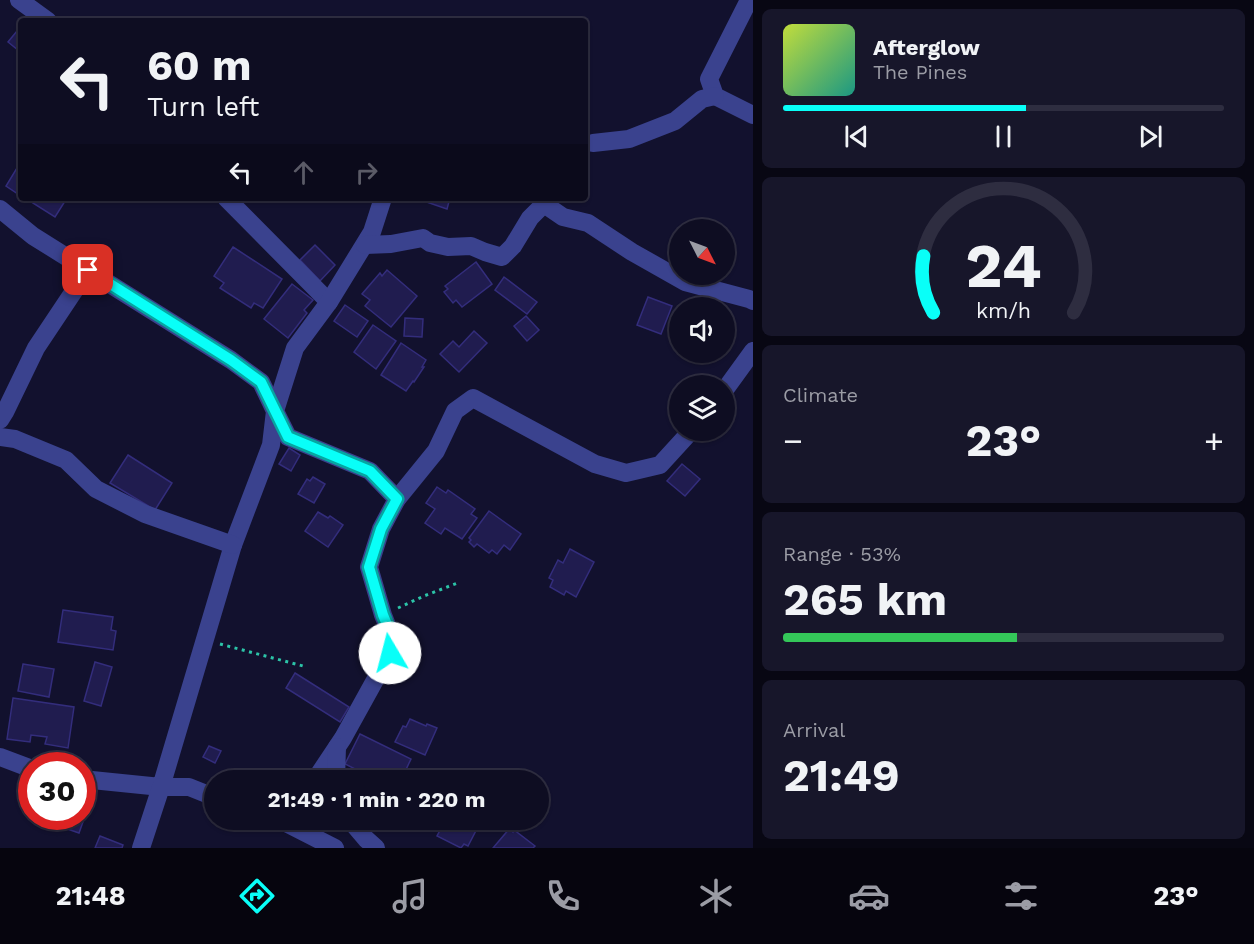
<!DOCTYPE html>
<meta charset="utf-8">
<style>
:root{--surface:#0e0d22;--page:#17162a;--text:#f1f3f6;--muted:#9b9ca5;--line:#2e2d40;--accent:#09fff8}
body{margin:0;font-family:"Work Sans",sans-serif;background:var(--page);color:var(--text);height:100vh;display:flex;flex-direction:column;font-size:22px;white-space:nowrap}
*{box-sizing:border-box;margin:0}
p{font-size:20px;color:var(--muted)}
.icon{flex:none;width:33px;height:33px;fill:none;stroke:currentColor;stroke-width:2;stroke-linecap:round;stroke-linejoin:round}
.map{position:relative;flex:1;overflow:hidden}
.panel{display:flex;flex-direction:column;gap:9px;padding:9px;background:#080713;width:501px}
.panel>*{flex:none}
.hud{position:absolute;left:18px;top:18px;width:570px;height:183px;border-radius:6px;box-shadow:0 2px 4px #0004,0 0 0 2px var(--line);background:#0e0d22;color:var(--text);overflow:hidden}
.needle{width:39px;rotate:132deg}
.buttons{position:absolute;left:669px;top:219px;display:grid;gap:12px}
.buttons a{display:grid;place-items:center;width:66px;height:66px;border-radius:50%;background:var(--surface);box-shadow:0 2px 4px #0004,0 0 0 2px var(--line);font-size:30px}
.speed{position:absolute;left:18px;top:752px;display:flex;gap:12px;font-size:30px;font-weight:700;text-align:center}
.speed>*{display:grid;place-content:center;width:78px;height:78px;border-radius:50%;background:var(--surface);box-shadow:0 2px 4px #0004,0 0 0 2px var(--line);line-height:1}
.speed .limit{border:9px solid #d22;background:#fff;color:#111}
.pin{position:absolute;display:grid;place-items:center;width:51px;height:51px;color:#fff;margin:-26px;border-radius:12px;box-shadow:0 3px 9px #0006}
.me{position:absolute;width:66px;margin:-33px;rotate:352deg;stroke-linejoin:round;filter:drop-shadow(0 0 4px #0008)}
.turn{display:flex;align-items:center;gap:21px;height:126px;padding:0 30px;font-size:27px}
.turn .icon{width:78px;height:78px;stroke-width:2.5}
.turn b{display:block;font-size:42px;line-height:51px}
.lanes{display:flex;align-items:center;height:57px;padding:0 30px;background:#0003;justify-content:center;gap:30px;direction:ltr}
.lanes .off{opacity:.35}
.big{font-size:45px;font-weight:700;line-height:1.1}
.panel .widget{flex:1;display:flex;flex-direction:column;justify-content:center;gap:9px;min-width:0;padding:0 21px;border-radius:9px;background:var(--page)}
.panel .dial{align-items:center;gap:0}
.dial svg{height:156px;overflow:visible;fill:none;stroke:var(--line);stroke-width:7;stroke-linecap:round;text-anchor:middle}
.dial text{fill:var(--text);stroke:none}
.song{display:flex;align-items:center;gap:18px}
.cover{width:72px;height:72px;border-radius:9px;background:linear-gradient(135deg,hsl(70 70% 55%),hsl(170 70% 35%))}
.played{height:6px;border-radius:3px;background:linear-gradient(90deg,var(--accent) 55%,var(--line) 55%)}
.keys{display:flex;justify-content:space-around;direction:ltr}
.heat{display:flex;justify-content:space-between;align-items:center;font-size:33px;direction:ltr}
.charge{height:9px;border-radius:4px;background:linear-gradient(90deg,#34c759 53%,var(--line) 0)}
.trip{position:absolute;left:204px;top:770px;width:345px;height:60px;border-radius:30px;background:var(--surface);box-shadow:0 2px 4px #0004,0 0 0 2px var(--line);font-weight:700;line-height:60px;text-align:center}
.dock{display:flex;height:96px;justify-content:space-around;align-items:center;background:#06050e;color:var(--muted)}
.dock .icon{width:42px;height:42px}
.dock .on{color:var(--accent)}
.dock b{font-size:27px;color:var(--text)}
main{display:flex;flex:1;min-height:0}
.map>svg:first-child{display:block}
</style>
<main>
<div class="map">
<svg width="753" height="848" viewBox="0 0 753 848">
<rect width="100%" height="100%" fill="#12112e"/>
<!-- building -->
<g fill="#201c4f" stroke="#332d7c" stroke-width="1.5">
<path d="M17,31L21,34V49L19,48L18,50L8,42Z"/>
<path d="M20,163H21V196L6,186Z"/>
<path d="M25,198H67L55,217Z"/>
<path d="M415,198H450L447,209Z"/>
<path d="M315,245L335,265L320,281L300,260Z"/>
<path d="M233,247L282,279L263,308L254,303L251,308L220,288L224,283L214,276Z"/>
<path d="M476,262L492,284L462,307L456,300L453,303L444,292L448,289L445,286Z"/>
<path d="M387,270L417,296L391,327L365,306L370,300L362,294L380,273L382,276Z"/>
<path d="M504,277L537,302L527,314L495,290Z"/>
<path d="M292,284L313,300L304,310L307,313L288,338L264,319Z"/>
<path d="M648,297L672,306L661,334L637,325Z"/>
<path d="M345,305L368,321L357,337L334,321Z"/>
<path d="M526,316L539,330L527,341L514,326Z"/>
<path d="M405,318L423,319L422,337L404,336Z"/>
<path d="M373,325L396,341L376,369L354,352Z"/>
<path d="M474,331L487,343L459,372L440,354L453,341L459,347Z"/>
<path d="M401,343L426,360L422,367H424L414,382L413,381L406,391L381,375Z"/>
<path d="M289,448L300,455L291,471L279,464Z"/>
<path d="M128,455L172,483L155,510L110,483Z"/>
<path d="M682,464L700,479L685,496L667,481Z"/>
<path d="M313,477L325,484L314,503L298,494L307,479L310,481Z"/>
<path d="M437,487L446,493L448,490L475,509L471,514L477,518L462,539L445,528L441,534L425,523L435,509L426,503Z"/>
<path d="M489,511L521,534L510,550L504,545L497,554L492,550L489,553L477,544L474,547L469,542L471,540L469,538Z"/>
<path d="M318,512L328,518L330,516L343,525L328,547L305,531Z"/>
<path d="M570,549L594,562L576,597L566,591L564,595L550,587L553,580L549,578L558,560L563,563Z"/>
<path d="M63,610L113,617L111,630L116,631L113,650L58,642Z"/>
<path d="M95,662L112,667L101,706L84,701Z"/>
<path d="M23,664L54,669L49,697L18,691Z"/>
<path d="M295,673L349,707L340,722L286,688Z"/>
<path d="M13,698L74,707L68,748L45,744L47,737L31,735L30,742L7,739Z"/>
<path d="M410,719L426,726L427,724L437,728L425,755L395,742L403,726L406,727Z"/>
<path d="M360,734L411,759L401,780H377L345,764Z"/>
<path d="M209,746L221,751L215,763L203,757Z"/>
<path d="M82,803L89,805L79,833L56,825L60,816H82Z"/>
<path d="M446,819H482L468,846L464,844L461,848L437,836Z"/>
<path d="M510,828L513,832L514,830L535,846L533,848H493Z"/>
<path d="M100,836L123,845L122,848H95Z"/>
</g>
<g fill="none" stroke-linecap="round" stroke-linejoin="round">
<!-- path -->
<g stroke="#2cc4a8" stroke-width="3" stroke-dasharray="3 4.5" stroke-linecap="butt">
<path d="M398,608L424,596L460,582"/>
<path d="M220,644L303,666"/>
</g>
<!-- minor -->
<g stroke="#3a428e" stroke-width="18">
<path d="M19,0L48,21"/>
<path d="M749,0L709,79L715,96L753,115"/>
<path d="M593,143L629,139L675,121L702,99L715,96"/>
<path d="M226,198L329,302"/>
<path d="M383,198L372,232L329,302L295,348L275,411L288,437L370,471L397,499"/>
<path d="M0,209L33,236L231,360L261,382L275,411L271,445L233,545L161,787L82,779"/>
<path d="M365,245L391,244L423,238L430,243L448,247L471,246L485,252L502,257L513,246L530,218L544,204L563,217L588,223L632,252L685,282L749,299L753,301"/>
<path d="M724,391L753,351"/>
<path d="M0,420L5,412L36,348L88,270"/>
<path d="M0,437L15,439L66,460L96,489L145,514L233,545"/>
<path d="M0,757L32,769"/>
<path d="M315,780L343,738L390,653L391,635L383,615L369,567L381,529L397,499L436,451L455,411L473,398L595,464L626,473L660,465L692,430"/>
<path d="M336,780L337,747"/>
<path d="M289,819L286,823L335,848"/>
<path d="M349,819L366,839L376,848"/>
<path d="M141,848L161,787H189L214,797"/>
</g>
</g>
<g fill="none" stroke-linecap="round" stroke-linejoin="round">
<defs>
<path id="route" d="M88,270L231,360L261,382L288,437L370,471L397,499L381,529L369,567L383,615L391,634L390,653"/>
</defs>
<!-- route casing -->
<use href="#route" stroke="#06a6a1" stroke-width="15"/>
<!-- route -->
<use href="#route" stroke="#09fff8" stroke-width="10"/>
</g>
</svg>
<div class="buttons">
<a><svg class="needle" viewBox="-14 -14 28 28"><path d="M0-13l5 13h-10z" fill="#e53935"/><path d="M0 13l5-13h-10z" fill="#9b9ca5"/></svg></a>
<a><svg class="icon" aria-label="sound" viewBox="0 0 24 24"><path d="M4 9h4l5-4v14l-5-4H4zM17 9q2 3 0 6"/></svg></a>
<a><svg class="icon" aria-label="layers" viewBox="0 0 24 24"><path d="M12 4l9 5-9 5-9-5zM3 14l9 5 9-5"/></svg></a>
</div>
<div class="speed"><div class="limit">30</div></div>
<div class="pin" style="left:88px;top:270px;background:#d93025"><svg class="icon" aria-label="arrive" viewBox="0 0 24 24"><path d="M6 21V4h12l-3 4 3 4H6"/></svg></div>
<svg class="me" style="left:390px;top:653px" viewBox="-20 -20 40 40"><circle r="19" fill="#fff"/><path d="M0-13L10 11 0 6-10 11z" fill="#09fff8"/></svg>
<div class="trip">21:49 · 1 min · 220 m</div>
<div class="hud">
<div class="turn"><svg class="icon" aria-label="left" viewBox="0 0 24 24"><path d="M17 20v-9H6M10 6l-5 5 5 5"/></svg><div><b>60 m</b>Turn left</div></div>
<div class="lanes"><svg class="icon" aria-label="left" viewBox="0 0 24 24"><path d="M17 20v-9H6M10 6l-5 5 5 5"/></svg><svg class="icon off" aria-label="ahead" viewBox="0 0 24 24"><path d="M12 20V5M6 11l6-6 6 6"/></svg><svg class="icon off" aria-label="right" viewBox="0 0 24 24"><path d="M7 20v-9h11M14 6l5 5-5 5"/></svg></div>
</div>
</div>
<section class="panel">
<div class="widget">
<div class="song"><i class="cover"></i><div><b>Afterglow</b><p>The Pines</p></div></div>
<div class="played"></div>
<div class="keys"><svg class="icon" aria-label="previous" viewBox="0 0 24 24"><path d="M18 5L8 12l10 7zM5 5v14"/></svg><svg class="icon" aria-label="pause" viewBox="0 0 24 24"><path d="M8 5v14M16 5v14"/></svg><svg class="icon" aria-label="next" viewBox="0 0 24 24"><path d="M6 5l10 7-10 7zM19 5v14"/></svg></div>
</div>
<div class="widget dial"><svg viewBox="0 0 100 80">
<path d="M14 69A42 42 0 1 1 86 69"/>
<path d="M14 69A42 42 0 0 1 9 40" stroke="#09fff8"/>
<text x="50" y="56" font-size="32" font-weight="700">24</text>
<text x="50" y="72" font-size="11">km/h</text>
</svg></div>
<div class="widget"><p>Climate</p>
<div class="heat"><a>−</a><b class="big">23°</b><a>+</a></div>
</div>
<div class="widget"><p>Range · 53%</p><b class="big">265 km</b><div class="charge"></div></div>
<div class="widget"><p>Arrival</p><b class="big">21:49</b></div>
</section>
</main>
<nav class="dock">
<b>21:48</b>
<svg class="icon on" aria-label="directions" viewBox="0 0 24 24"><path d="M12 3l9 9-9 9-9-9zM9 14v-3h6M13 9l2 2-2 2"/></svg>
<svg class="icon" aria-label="music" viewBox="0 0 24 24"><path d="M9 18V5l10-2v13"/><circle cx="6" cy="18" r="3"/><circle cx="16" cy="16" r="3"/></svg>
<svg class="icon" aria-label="phone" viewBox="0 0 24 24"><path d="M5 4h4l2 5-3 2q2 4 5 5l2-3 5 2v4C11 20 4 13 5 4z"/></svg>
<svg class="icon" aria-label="climate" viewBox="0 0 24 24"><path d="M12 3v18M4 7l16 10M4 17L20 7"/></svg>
<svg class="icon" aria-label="car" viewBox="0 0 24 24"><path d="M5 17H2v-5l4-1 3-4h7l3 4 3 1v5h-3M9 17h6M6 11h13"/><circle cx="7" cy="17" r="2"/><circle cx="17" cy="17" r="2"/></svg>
<svg class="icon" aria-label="filters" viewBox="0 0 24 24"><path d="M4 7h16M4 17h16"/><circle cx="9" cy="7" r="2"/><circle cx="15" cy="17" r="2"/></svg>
<b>23°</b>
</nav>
